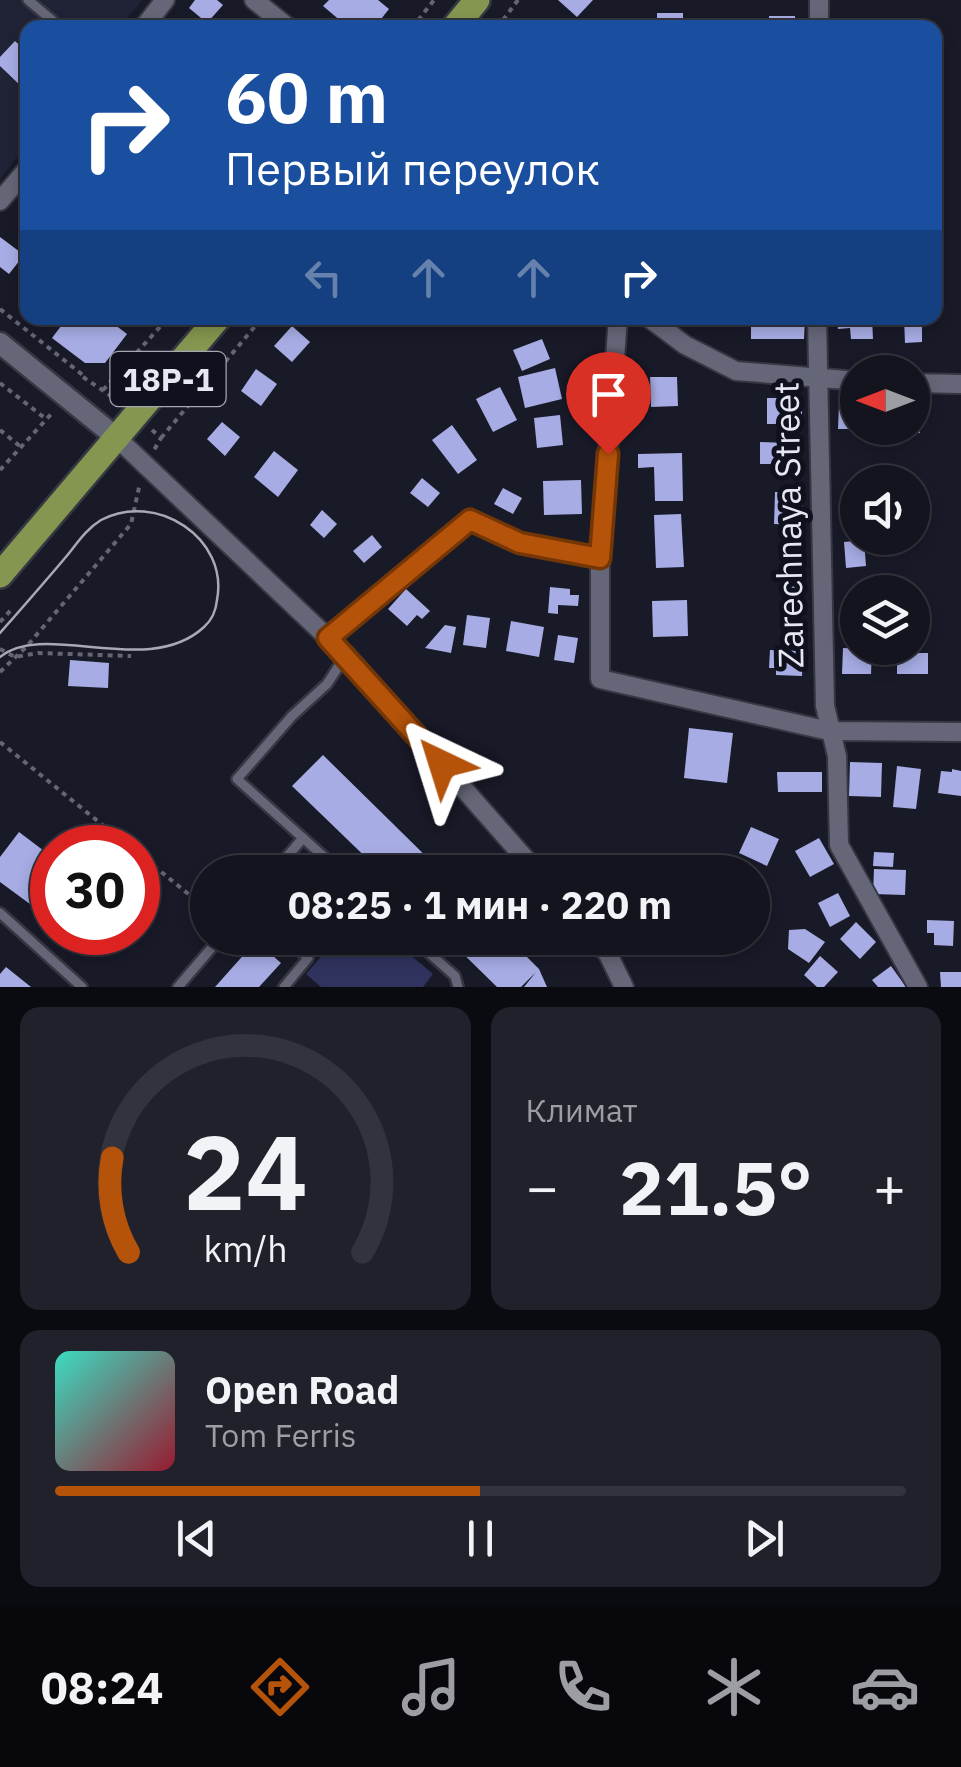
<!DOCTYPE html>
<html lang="ru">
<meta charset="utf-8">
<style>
:root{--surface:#13141e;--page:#20212b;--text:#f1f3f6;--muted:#9d9ea4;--line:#32333c;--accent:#b45309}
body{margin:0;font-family:"IBM Plex Sans",sans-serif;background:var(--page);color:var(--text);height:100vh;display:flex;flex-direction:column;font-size:38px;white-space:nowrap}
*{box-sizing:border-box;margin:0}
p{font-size:32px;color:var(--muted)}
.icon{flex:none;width:55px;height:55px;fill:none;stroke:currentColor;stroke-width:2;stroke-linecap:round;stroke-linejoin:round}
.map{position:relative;height:987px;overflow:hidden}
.details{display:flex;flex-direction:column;gap:20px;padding:20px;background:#0a0b10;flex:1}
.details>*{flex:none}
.guide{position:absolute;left:20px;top:20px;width:922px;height:305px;border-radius:20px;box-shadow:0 5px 15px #0003,0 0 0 2px var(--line);background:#1a4fa0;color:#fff;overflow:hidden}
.needle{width:65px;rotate:270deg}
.fabs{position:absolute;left:840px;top:355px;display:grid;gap:20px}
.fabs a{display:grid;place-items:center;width:90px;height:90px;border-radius:50%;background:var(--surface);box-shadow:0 5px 15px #0003,0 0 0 2px var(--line);font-size:50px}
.speed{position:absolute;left:30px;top:825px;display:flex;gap:20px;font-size:50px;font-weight:700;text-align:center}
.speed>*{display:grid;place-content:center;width:130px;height:130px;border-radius:50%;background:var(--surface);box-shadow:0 5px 15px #0003,0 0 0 2px var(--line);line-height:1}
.speed .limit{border:15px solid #d22;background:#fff;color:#111}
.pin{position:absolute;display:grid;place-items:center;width:85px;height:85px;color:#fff;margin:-102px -42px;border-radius:50% 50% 50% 0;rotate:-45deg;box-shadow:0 0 10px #0007}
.pin .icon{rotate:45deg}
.me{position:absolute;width:110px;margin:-55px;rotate:319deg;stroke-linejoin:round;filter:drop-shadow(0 0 8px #0008)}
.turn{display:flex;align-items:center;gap:35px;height:210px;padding:0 40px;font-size:45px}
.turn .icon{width:130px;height:130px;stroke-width:2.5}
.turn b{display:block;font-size:70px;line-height:85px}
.lanes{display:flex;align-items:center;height:95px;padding:0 40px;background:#0003;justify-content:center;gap:50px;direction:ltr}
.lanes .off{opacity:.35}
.big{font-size:75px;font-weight:700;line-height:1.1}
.details .tile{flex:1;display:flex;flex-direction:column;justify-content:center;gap:15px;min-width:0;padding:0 35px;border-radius:20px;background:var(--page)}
.details .dial{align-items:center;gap:0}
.dial svg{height:260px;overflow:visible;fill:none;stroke:var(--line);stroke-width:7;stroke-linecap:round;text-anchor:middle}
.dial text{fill:var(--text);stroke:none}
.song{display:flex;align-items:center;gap:30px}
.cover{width:120px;height:120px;border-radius:15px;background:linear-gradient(135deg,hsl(170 70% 55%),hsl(350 70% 35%))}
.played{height:10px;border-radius:5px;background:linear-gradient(90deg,var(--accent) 50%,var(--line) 50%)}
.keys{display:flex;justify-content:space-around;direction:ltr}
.heat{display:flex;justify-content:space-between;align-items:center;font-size:55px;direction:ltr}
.details .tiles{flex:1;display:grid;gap:20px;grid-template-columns:1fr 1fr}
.tile:last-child{grid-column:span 2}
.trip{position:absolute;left:190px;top:855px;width:580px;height:100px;border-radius:50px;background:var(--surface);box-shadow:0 5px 15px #0003,0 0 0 2px var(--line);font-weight:700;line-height:100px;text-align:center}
.menu{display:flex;height:160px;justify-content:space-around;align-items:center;background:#08080c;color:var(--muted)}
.menu .icon{width:70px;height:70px}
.menu .on{color:var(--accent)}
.menu b{font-size:45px;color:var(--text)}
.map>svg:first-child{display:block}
</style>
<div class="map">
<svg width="961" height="987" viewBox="0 0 961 987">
<rect width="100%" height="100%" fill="#191a28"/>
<!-- built -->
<path fill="#202236" d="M0,0H142L120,27L28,28L27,144L0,179Z"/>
<!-- green -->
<path fill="#30335e" d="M337,938H390L433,974L423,987H321L306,974Z"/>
<!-- building -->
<g fill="#a7ade4">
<path d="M195,0H217L223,5L207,23L189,8Z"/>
<path d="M329,0H378L389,9L374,28H349L323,6Z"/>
<path d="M558,0H593L577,17Z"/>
<rect x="657" y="13" width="26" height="15"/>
<rect x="769" y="16" width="26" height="12"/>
<path d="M15,41L28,53V84L23,88L0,66V57Z"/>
<path d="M0,237L24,255L9,274L0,267Z"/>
<path d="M67,318H106L127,334L105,363H85L52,338Z"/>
<path d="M776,318H805L804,339H751V320H776Z"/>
<path d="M837,318H872L873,339H851L850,328L838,329Z"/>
<path d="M904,318H922V342L905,343Z"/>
<path d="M292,326L310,342L292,362L274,346Z"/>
<path d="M542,339L550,359L522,371L513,350Z"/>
<path d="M555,368L562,399L525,408L518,377Z"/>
<path d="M256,369L277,384L261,406L241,391Z"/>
<path d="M650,377H677L678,406L651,407Z"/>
<path d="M500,387L517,420L493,432L476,399Z"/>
<rect x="767" y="398" width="35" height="26"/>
<path d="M919,401L920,433L896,435L895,428H912V402Z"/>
<path d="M839,404H858V429H838Z"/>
<path d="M560,415L563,445L537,448L534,418Z"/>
<path d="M222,422L240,437L225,456L207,439Z"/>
<path d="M452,425L477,460L458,474L432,440Z"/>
<path d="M760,442L785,443V464H760Z"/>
<path d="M274,451L298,470L278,497L254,477Z"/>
<path d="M682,453L683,501H655L654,467L638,468V454Z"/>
<path d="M422,478L440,493L428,507L410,493Z"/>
<path d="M581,480L582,514L544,515L543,481Z"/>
<path d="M503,488L522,498L513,514L494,504Z"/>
<path d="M844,491H858V510L844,511Z"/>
<path d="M775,492L803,493L802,525L774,524Z"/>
<path d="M322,510L337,524L324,538L310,525Z"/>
<path d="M681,514L684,567L656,568L654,515Z"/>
<path d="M372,535L382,547L364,563L353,551Z"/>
<path d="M864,540L866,566L846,568L844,542Z"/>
<path d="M780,567H803L804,594H780Z"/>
<path d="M550,587L570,589V595H579L578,606L558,605V614L548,613Z"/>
<path d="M406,589L430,611L422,619L417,615L407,626L388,609Z"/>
<path d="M687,600L688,636L653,637L652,601Z"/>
<path d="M467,615L490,618L486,648L463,645Z"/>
<path d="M511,621L544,627L539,657L506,651Z"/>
<path d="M445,625L456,627L451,653L425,648Z"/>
<path d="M558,635L578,638L574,663L554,660Z"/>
<path d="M843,648L872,649L871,674H842Z"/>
<path d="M770,650L803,651L802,676L776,675V668H769Z"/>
<rect x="897" y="653" width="31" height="21"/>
<path d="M70,660L109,663L108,688L68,686Z"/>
<path d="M689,728L733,733L727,783L684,778Z"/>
<path d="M323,755L442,872H381L292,786Z"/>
<path d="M850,762L882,763L881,797L849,796Z"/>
<path d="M897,766L921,769L916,809L893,807Z"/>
<path d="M952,769L961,771V796L938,793L941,771L952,772Z"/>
<path d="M777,772H822V792H778Z"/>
<path d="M751,827L779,839L767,866L739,853Z"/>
<path d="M19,832L52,857V881L34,907L0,882V857Z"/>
<path d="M819,838L834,864L810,877L795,851Z"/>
<path d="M874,852L894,853L893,867L873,866Z"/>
<path d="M874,869L906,870L905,895L873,894Z"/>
<path d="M838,893L850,916L830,927L818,903Z"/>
<path d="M927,920L954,921L953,946L934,945V933H927Z"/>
<path d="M856,922L876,942L860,959L840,939Z"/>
<path d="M805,929L825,942L809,963L788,949L789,930Z"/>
<path d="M447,938H508L539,969L547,987H524L536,972L521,987H497Z"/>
<path d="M256,941L281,963L259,987H215Z"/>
<path d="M820,956L838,972L824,987H817L804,975Z"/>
<path d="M891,966L906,987H878L872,980Z"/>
<path d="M6,967L31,987H0V974Z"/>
<path d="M940,972H961V987H941Z"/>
</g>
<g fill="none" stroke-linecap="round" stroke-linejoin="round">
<defs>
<g id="service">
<path d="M28,0L53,21L48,28"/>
<path d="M274,872L303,838"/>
<path d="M341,872L237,779L292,716L327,684L346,655"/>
<path d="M0,913L82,987"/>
<path d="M412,938L455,976L458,987"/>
<path d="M178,987L220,938"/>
<path d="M284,987L308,958L286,938"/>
</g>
<g id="minor">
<path d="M254,0L289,28"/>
<path d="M143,28L165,0"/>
<path d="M819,28V0"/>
<path d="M0,201L28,168"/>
<path d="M618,318L600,557V679L829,731L961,732"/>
<path d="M649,318L685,345L736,371L858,381"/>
<path d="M817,318L825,706L837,756L839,845L918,987"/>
<path d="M912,383L961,384"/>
<path d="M117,438L346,655L537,872"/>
<path d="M328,638L470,520L519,543L600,557"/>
<path d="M594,938L608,954L624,987"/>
</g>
<path id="tertiary" d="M0,343L117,438"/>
<g id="primary">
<path d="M454,28L477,0"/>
<path d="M0,575L218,318"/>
</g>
</defs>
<!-- service casing -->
<use href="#service" stroke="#363742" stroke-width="14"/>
<!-- minor casing -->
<use href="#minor" stroke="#363742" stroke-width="22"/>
<!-- tertiary casing -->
<use href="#tertiary" stroke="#363742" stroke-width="25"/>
<!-- primary casing -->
<use href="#primary" stroke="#363742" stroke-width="30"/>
<!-- path -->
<g stroke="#656672" stroke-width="4" stroke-dasharray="5 5" stroke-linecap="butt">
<path d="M412,28L434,0"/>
<path d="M497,28L518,0"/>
<path d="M0,309L84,376"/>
<path d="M83,377L114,398"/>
<path d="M0,383L46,419"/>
<path d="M103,390L168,318"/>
<path d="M0,430L21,447"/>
<path d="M152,430L161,438L154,450"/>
<path d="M161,438L262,318"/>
<path d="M0,470L54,411"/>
<path d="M0,622L11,610"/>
<path d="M0,649L15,657L38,653L131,656"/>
<path d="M0,672L27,646L131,524L140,483"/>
<path d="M0,742L131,848"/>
<path d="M138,853L208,910"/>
</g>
<!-- service -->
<use href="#service" stroke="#656779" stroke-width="9"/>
<!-- minor -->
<use href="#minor" stroke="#656779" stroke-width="18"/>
<!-- tertiary -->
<use href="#tertiary" stroke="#656779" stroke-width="20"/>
<!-- primary -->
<use href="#primary" stroke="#84964f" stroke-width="25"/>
<!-- tram -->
<path stroke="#a8a9b5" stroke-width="2.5" d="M0,633C22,608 44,583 65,558C76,545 86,529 101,520C156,491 229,538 217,600C216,610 212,620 204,627C148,679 45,620 0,657"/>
</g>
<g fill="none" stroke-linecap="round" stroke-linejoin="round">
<defs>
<path id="route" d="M442,764L328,638L470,520L520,543L600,558L608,454"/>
</defs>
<!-- route casing -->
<use href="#route" stroke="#753606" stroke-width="25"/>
<!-- route -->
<use href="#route" stroke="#b45309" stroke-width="18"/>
</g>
<g text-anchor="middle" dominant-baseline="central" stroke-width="10" stroke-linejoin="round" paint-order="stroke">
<!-- shield labels -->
<rect fill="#10111f" stroke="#a5a7b2" stroke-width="2.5" x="110.5" y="352" width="115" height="54" rx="8"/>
<g font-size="32" font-weight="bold" fill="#e5e7f1">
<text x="168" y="379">18Р-1</text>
</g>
<!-- street labels -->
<g font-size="35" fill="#e5e7f1" stroke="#10111f">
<text transform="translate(788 525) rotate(-91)">Zarechnaya Street</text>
</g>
</g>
</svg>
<div class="fabs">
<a><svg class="needle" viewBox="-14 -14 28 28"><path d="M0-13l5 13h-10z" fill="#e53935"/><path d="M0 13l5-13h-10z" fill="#9d9ea4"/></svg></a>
<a><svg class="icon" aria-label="sound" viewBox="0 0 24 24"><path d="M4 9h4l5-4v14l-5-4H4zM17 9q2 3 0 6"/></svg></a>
<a><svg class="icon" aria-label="layers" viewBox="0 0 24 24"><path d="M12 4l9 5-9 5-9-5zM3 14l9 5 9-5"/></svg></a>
</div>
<div class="speed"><div class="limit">30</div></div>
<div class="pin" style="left:608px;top:454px;background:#d93025"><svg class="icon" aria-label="arrive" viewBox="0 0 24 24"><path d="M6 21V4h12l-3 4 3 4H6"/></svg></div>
<svg class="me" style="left:442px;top:764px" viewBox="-20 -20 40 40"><path d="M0-17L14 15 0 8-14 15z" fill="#b45309" stroke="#fff" stroke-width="4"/></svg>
<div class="trip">08:25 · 1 мин · 220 m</div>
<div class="guide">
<div class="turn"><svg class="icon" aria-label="right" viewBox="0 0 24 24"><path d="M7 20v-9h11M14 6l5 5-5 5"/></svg><div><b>60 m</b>Первый переулок</div></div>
<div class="lanes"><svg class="icon off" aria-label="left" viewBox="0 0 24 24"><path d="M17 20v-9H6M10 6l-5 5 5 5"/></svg><svg class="icon off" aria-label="ahead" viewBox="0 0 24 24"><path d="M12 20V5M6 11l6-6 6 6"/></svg><svg class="icon off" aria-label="ahead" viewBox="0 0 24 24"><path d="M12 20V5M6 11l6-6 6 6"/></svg><svg class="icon" aria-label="right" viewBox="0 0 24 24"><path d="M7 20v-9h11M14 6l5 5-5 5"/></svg></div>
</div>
</div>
<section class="details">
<div class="tiles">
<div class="tile dial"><svg viewBox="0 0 100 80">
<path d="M14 69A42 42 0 1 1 86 69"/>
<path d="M14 69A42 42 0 0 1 9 40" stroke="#b45309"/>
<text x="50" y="56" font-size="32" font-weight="700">24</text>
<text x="50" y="72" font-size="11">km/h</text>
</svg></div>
<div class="tile"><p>Климат</p>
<div class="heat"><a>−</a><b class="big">21.5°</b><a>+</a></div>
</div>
<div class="tile">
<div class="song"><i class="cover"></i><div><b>Open Road</b><p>Tom Ferris</p></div></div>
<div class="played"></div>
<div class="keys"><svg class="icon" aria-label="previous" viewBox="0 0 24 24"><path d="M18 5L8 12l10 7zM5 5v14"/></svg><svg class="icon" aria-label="pause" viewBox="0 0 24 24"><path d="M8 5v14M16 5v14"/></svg><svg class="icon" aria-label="next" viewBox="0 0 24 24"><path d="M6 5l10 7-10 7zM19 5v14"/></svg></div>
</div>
</div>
</section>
<nav class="menu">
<b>08:24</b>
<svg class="icon on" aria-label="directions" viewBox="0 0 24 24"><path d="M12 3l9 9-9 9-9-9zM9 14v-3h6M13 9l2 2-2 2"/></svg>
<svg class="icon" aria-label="music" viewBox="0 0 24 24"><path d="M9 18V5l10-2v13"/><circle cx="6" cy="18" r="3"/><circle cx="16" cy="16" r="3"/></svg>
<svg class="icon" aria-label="phone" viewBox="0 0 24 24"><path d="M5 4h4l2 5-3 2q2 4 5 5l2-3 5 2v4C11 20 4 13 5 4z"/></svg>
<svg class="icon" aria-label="climate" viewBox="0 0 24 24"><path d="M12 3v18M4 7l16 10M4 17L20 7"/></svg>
<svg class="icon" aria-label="car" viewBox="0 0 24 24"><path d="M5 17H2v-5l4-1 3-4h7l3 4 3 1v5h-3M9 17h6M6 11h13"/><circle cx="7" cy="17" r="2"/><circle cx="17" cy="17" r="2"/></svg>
</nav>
